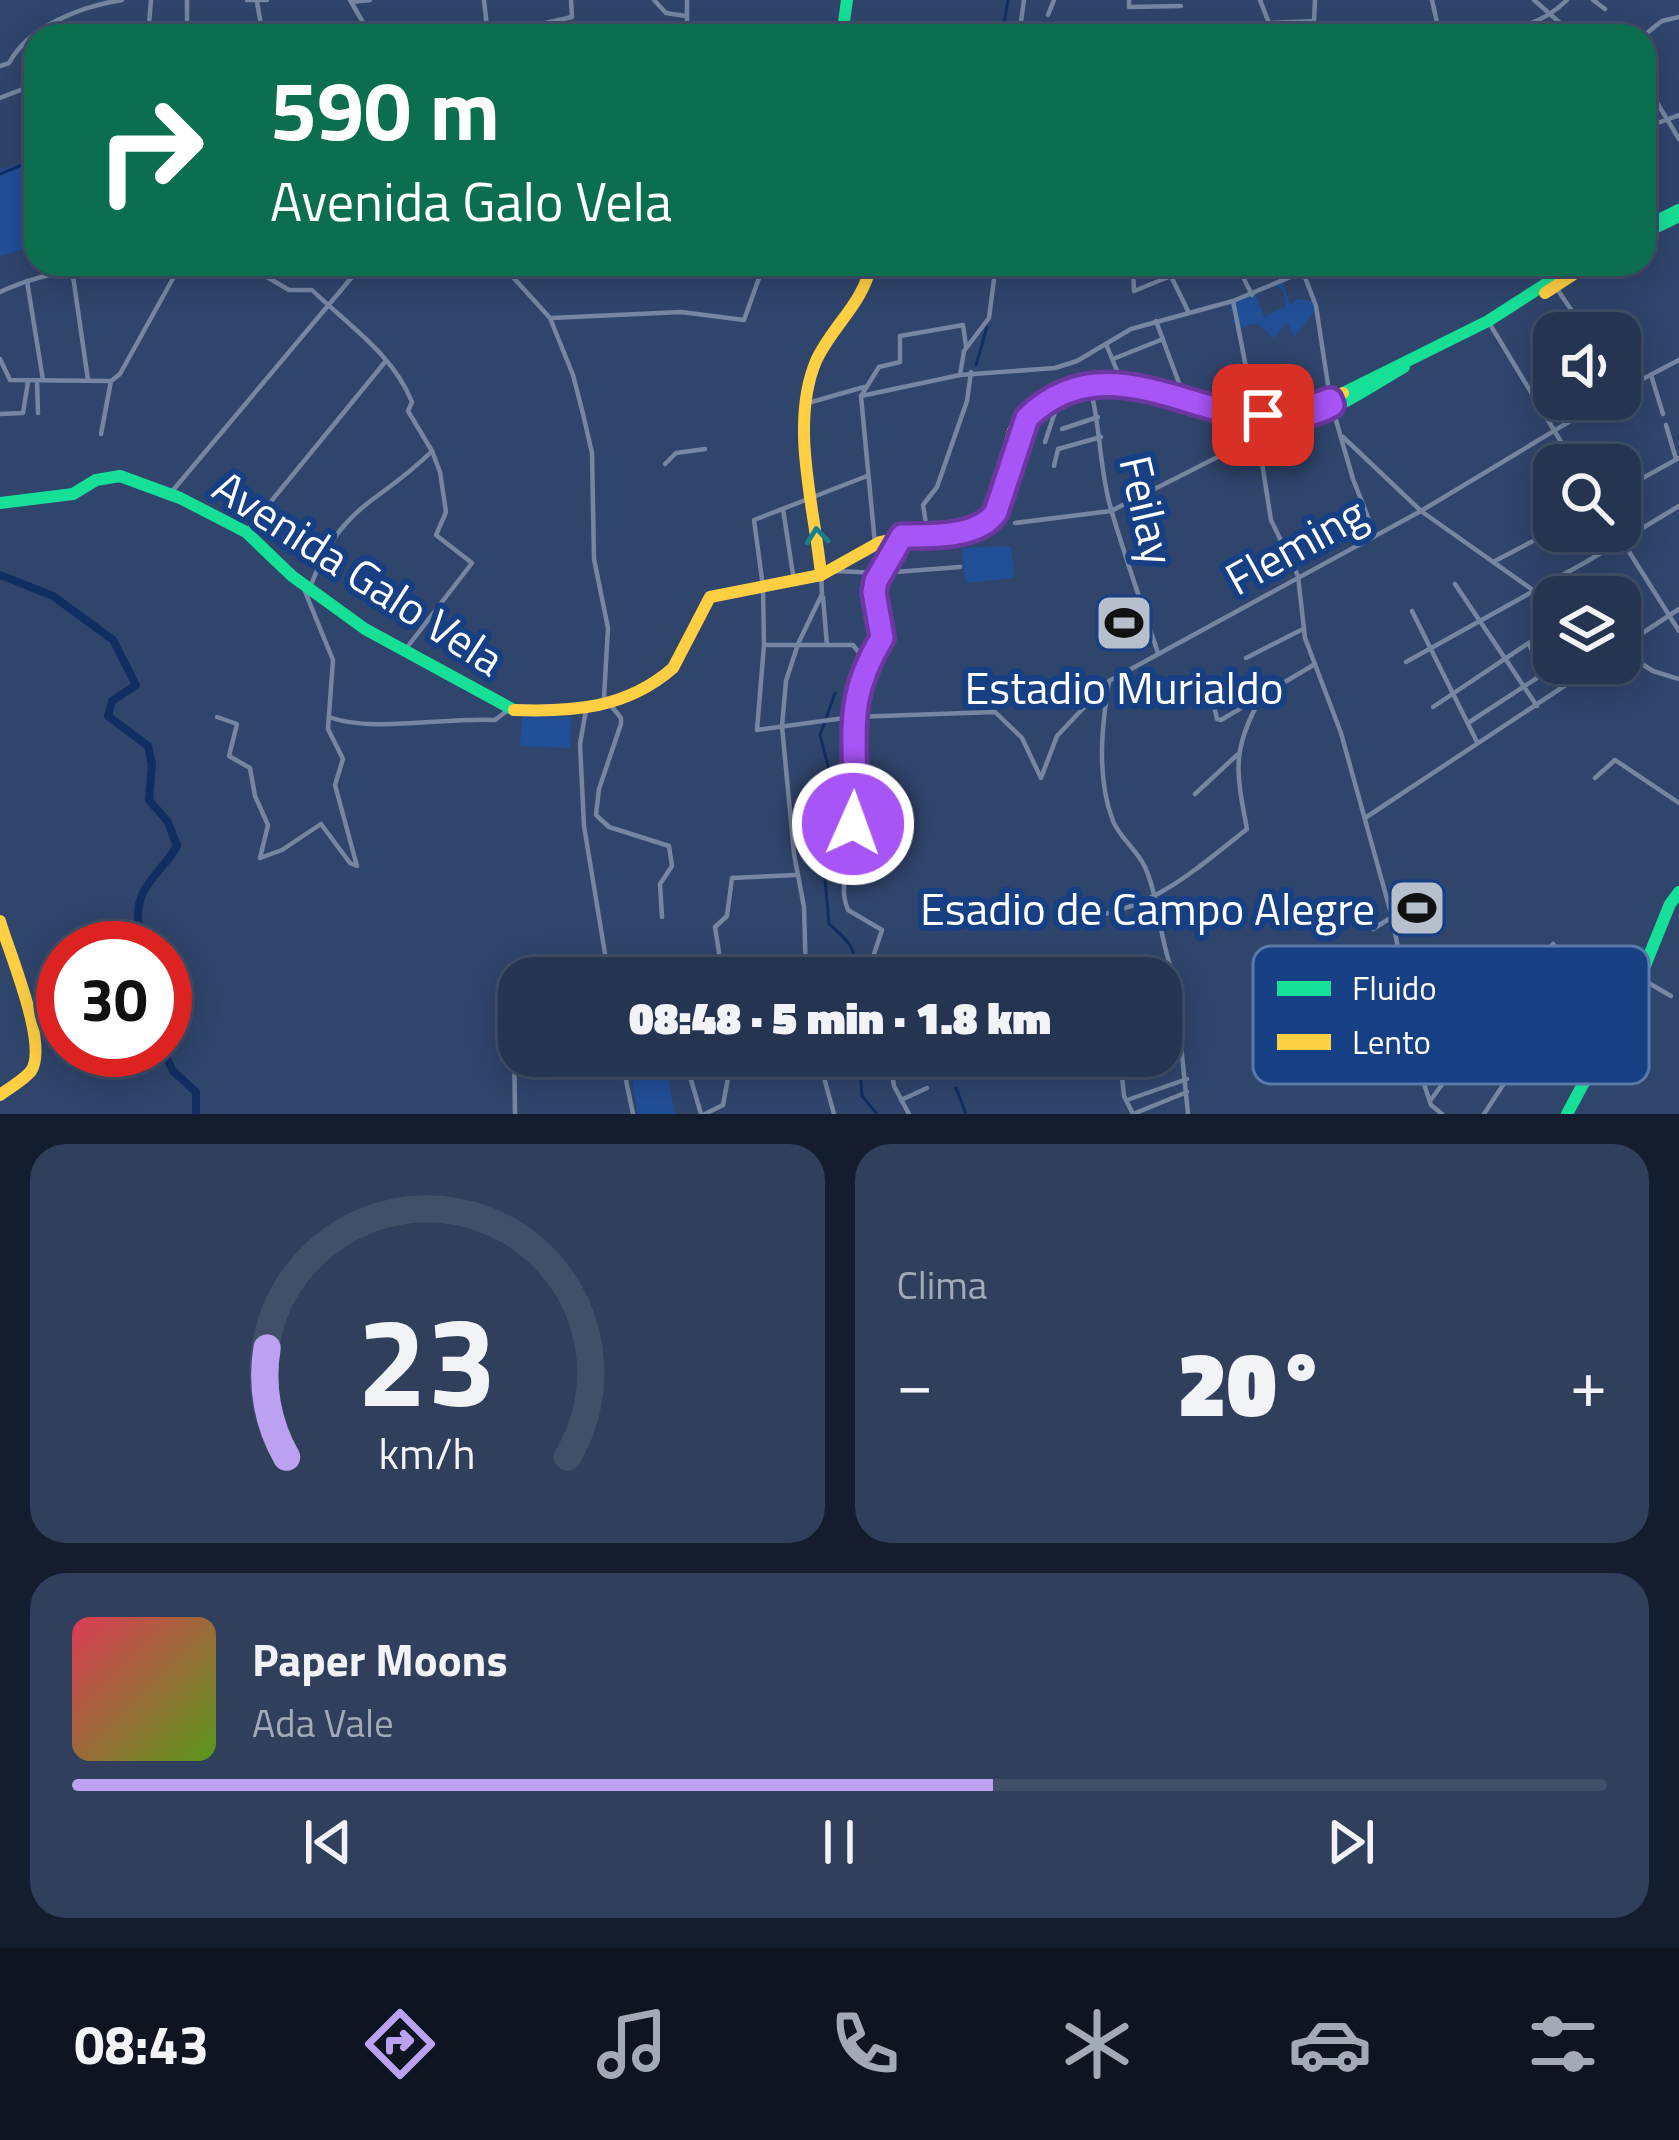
<!DOCTYPE html>
<html lang="es">
<meta charset="utf-8">
<style>
:root{--surface:#243451;--page:#303f5b;--text:#f1f3f6;--muted:#a3aab7;--line:#414f68;--accent:#bca0f2}
body{margin:0;font-family:"Titillium Web",sans-serif;background:var(--page);color:var(--text);height:100vh;display:flex;flex-direction:column;font-size:45px;white-space:nowrap}
*{box-sizing:border-box;margin:0}
p{font-size:39px;color:var(--muted)}
.icon{flex:none;width:66px;height:66px;fill:none;stroke:currentColor;stroke-width:2;stroke-linecap:round;stroke-linejoin:round}
.map{position:relative;height:1114px;overflow:hidden}
.sheet{display:flex;flex-direction:column;gap:30px;padding:30px;background:#141d2d;flex:1}
.sheet>*{flex:none}
.guide{position:absolute;left:24px;top:24px;width:1632px;height:252px;border-radius:36px;box-shadow:0 6px 30px #0003,0 0 0 3px var(--line);background:#0b6e4f;color:#fff;overflow:hidden}
.controls{position:absolute;left:1533px;top:312px;display:grid;gap:24px}
.controls a{display:grid;place-items:center;width:108px;height:108px;border-radius:24px;background:var(--surface);box-shadow:0 6px 30px #0003,0 0 0 3px var(--line);font-size:60px}
.speed{position:absolute;left:36px;top:921px;display:flex;gap:24px;font-size:60px;font-weight:700;text-align:center}
.speed>*{display:grid;place-content:center;width:156px;height:156px;border-radius:50%;background:var(--surface);box-shadow:0 6px 30px #0003,0 0 0 3px var(--line);line-height:1}
.speed .limit{border:18px solid #d22;background:#fff;color:#111}
.pin{position:absolute;display:grid;place-items:center;width:102px;height:102px;color:#fff;margin:-51px;border-radius:24px;box-shadow:0 6px 18px #0006}
.me{position:absolute;width:132px;margin:-66px;rotate:2deg;stroke-linejoin:round;filter:drop-shadow(0 0 9px #0008)}
.turn{display:flex;align-items:center;gap:42px;height:252px;padding:0 48px;font-size:54px}
.turn .icon{width:156px;height:156px;stroke-width:2.5}
.turn b{display:block;font-size:84px;line-height:102px}
.big{font-size:90px;font-weight:800;line-height:1.1}
.sheet .widget{flex:1;display:flex;flex-direction:column;justify-content:center;gap:18px;min-width:0;padding:0 42px;border-radius:36px;background:var(--page)}
.sheet .dial{align-items:center;gap:0}
.dial svg{height:312px;overflow:visible;fill:none;stroke:var(--line);stroke-width:7;stroke-linecap:round;text-anchor:middle}
.dial text{fill:var(--text);stroke:none}
.song{display:flex;align-items:center;gap:36px}
.cover{width:144px;height:144px;border-radius:18px;background:linear-gradient(135deg,hsl(350 70% 55%),hsl(90 70% 35%))}
.played{height:12px;border-radius:6px;background:linear-gradient(90deg,var(--accent) 60%,var(--line) 60%)}
.keys{display:flex;justify-content:space-around;direction:ltr}
.heat{display:flex;justify-content:space-between;align-items:center;font-size:66px;direction:ltr}
.sheet .tiles{flex:1;display:grid;gap:30px;grid-template-columns:1fr 1fr}
.widget:last-child{grid-column:span 2}
.trip{position:absolute;left:498px;top:957px;width:684px;height:120px;border-radius:36px;background:var(--surface);box-shadow:0 6px 30px #0003,0 0 0 3px var(--line);font-weight:800;line-height:120px;text-align:center}
.menu{display:flex;height:192px;justify-content:space-around;align-items:center;background:#0e1520;color:var(--muted)}
.menu .icon{width:84px;height:84px}
.menu .on{color:var(--accent)}
.menu b{font-size:54px;color:var(--text)}
.map>svg:first-child{display:block}
</style>
<div class="map">
<svg width="1679" height="1114" viewBox="0 0 1679 1114">
<rect width="100%" height="100%" fill="#30456c"/>
<!-- green -->
<g fill="#214f97">
<path d="M36,160V246L0,256V170Z"/>
<path d="M1283,282L1290,305L1297,299L1313,301L1315,310L1295,337L1287,322L1274,338C1257,327 1267,318 1241,328L1230,320H1237L1235,312L1230,311L1231,306L1226,303L1255,293L1264,317L1286,307L1284,292L1276,285Z"/>
<path d="M1011,546L1014,578L965,583L962,548Z"/>
<path d="M1129,595L1145,642L1120,653L1103,604Z"/>
<path d="M522,715L572,717L570,748L520,746Z"/>
<path d="M1431,882L1443,914L1401,937L1392,903Z"/>
<path d="M666,1066L675,1114H638L631,1073Z"/>
</g>
<g fill="none" stroke-linecap="round" stroke-linejoin="round">
<!-- stream -->
<g stroke="#112e62" stroke-width="3">
<path d="M1002,36L1008,0"/>
<path d="M0,174L36,159"/>
<path d="M976,365L987,327"/>
<path d="M835,693L820,735L832,781L825,879L829,924C850,942 858,949 855,978"/>
<path d="M859,1056L862,1096L877,1114"/>
<path d="M956,1088L966,1114"/>
</g>
<!-- river -->
<g stroke="#112e62" stroke-width="8">
<path d="M0,575L53,596L113,640L136,685L112,701L108,716L148,746L152,764L149,800L168,822L177,846C163,872 132,887 139,926L161,948"/>
<path d="M165,955V963"/>
<path d="M165,1010L179,1023L175,1035L165,1038"/>
<path d="M163,1050L173,1071L196,1092V1114"/>
</g>
<!-- street -->
<g stroke="#7686a2" stroke-width="4.5">
<path d="M187,0V36"/>
<path d="M247,0H267"/>
<path d="M350,0L371,36"/>
<path d="M484,0L488,36"/>
<path d="M654,0L666,13L686,16"/>
<path d="M687,0V36"/>
<path d="M1129,0V7L1181,6"/>
<path d="M1260,0L1274,36"/>
<path d="M1432,0L1440,36"/>
<path d="M1534,0L1575,36"/>
<path d="M1593,0L1605,9"/>
<path d="M257,2L263,36"/>
<path d="M352,2L370,0"/>
<path d="M1048,15L1054,0"/>
<path d="M1268,23L1314,21L1315,0"/>
<path d="M488,31L515,30L572,17L571,0"/>
<path d="M148,36L151,0"/>
<path d="M1019,36L1024,0"/>
<path d="M1474,36C1509,31 1541,26 1567,0"/>
<path d="M1643,36L1662,21L1679,17"/>
<path d="M0,66L9,63C29,26 82,6 122,0"/>
<path d="M1644,81L1679,139"/>
<path d="M0,98L36,84"/>
<path d="M1644,128L1679,115"/>
<path d="M245,264L289,290H312C348,325 393,354 412,402L408,411L432,451C377,506 341,502 310,588"/>
<path d="M501,264L550,318L573,375L583,414L592,453L594,559L608,628L604,697L621,718V724L599,789L596,815L609,827L669,846L672,866L660,884L662,917"/>
<path d="M996,264L989,318L964,351L960,375L1055,368L1077,361L1131,329L1233,301L1321,264"/>
<path d="M1110,264V275L1132,273"/>
<path d="M1143,264L1133,268L1134,291L1171,276"/>
<path d="M1165,264L1188,311"/>
<path d="M1300,264L1316,306L1330,398"/>
<path d="M72,269L88,380"/>
<path d="M1241,273L1252,295"/>
<path d="M27,281L43,380"/>
<path d="M1555,286L1587,333"/>
<path d="M0,292C36,275 75,268 115,264"/>
<path d="M1233,301L1255,413"/>
<path d="M552,318L681,312L744,320L764,264"/>
<path d="M1156,321L1183,394"/>
<path d="M1488,321L1575,465"/>
<path d="M1106,344L1120,378"/>
<path d="M0,359L10,380L111,381"/>
<path d="M1113,359L1163,339"/>
<path d="M1651,375L1663,414"/>
<path d="M37,380L38,413"/>
<path d="M1090,387C1101,427 1099,469 1111,509C1125,557 1142,605 1158,653"/>
<path d="M1620,391L1679,360"/>
<path d="M861,396L960,375"/>
<path d="M808,403L864,387"/>
<path d="M1333,410L1353,479L1375,535"/>
<path d="M0,414L23,413L28,382"/>
<path d="M1255,419L1271,520L1298,576L1305,638L1341,733L1392,917L1425,1087L1431,1105L1442,1114"/>
<path d="M1666,425L1676,459"/>
<path d="M1062,429L1098,417"/>
<path d="M101,434L111,381L120,374L181,264"/>
<path d="M1343,437L1421,511L1554,605"/>
<path d="M1045,442L1060,397"/>
<path d="M665,464L676,453L705,449"/>
<path d="M1054,466L1058,449L1101,437"/>
<path d="M867,476L754,520L763,587L764,645L757,730L852,717L995,712L1022,738L1041,778L1057,736L1109,681L1421,511L1607,399"/>
<path d="M1632,484L1679,458"/>
<path d="M169,495L363,264"/>
<path d="M783,509L794,581"/>
<path d="M1015,523L1111,511L1271,430L1274,421"/>
<path d="M927,529L923,505L937,487L967,401L971,372"/>
<path d="M1616,531L1679,631"/>
<path d="M246,532L385,362"/>
<path d="M875,544L861,396L879,367L900,362V336L963,325L966,346"/>
<path d="M1495,561L1554,530"/>
<path d="M834,571L882,573L960,567"/>
<path d="M1455,584L1537,706"/>
<path d="M823,597L827,645"/>
<path d="M1412,611L1477,742"/>
<path d="M764,645H853L861,655L864,670"/>
<path d="M1620,648L1679,609"/>
<path d="M405,650L472,563L436,535L446,512L440,472L432,451"/>
<path d="M1620,650L1653,671L1679,679"/>
<path d="M1246,658L1303,629"/>
<path d="M1406,662L1586,562L1679,506"/>
<path d="M1109,681C1102,725 1096,777 1113,821C1120,838 1137,850 1145,867C1160,901 1159,941 1174,976L1188,1114"/>
<path d="M1212,697L1217,719L1221,720L1315,664"/>
<path d="M1433,707L1554,626"/>
<path d="M586,710L580,744L584,826L609,978"/>
<path d="M217,717L237,724L229,756L250,768L255,796L268,825L260,858"/>
<path d="M329,717C371,733 446,717 495,720L508,710"/>
<path d="M1468,723L1543,674L1529,644"/>
<path d="M1595,778L1615,760L1679,803"/>
<path d="M1195,794L1237,755"/>
<path d="M1365,818L1599,663"/>
<path d="M260,858L282,850L321,824L350,863L357,866L335,785L343,759L328,729L333,660L304,589"/>
<path d="M1072,919C1148,913 1189,875 1247,829C1236,772 1231,749 1262,696"/>
<path d="M1373,929L1392,917"/>
<path d="M1534,963L1553,944L1579,974L1629,999"/>
<path d="M723,978L715,927L727,916L732,878L796,875"/>
<path d="M806,978L804,907L794,854L782,726L786,681L798,644L822,594L821,575"/>
<path d="M872,978L869,969L882,930L848,910C841,892 844,883 849,865C861,812 846,758 853,706C856,681 869,659 882,638L874,592L876,581L900,541"/>
<path d="M1640,978L1671,996"/>
<path d="M1161,1025L1181,1020"/>
<path d="M621,1056L633,1114"/>
<path d="M684,1056L701,1114"/>
<path d="M818,1056L834,1114"/>
<path d="M889,1056L894,1086L909,1114"/>
<path d="M1060,1056L1065,1070L1120,1056"/>
<path d="M1120,1056L1124,1096L1133,1114L1187,1092"/>
<path d="M1130,1099L1187,1079"/>
<path d="M901,1100L927,1088"/>
<path d="M1430,1101L1476,1038"/>
<path d="M515,1114L514,1037L519,1033"/>
<path d="M705,1114L723,1105L732,1056"/>
<path d="M1484,1114L1591,951"/>
</g>
<!-- fast -->
<g stroke="#16e098" stroke-width="12">
<path d="M842,36L847,0"/>
<path d="M1644,227L1679,210"/>
<path d="M1644,233L1679,216"/>
<path d="M1343,393L1488,321L1577,264"/>
<path d="M1008,470C1018,432 1028,408 1067,394C1145,367 1209,425 1286,420C1329,418 1367,388 1404,367"/>
<path d="M0,503L73,494L96,480L120,476L180,498L246,532L292,576L365,629L514,710"/>
<path d="M1567,1114L1640,978L1670,904L1679,892"/>
</g>
<!-- slow -->
<g stroke="#ffcf43" stroke-width="12">
<path d="M1545,293L1589,264"/>
<path d="M933,534L979,526L998,507"/>
<path d="M821,575C815,509 789,425 816,361C832,326 864,303 871,264"/>
<path d="M514,710C572,712 626,709 673,668L710,597L821,575L880,542L978,521L992,510L1013,431L1022,414L1036,402L1079,381L1120,378L1255,413C1289,416 1313,408 1343,393"/>
<path d="M0,921C9,953 49,1045 31,1071C24,1080 9,1088 0,1095"/>
</g>
</g>
<!-- one-way arrows -->
<defs><path id="oneway-chevron" d="M-2-3.5L2.5 0L-2 3.5" fill="none" stroke-width="1.6" stroke-linecap="round" stroke-linejoin="round" transform="scale(3)"/></defs>
<use stroke="#177f8c" href="#oneway-chevron" transform="translate(817 536) rotate(-96)"/>
<g fill="none" stroke-linecap="round" stroke-linejoin="round">
<defs>
<path id="route" d="M853,824C861,747 838,710 882,638L874,592L876,581L902,536C930,536 979,538 996,512L1027,418C1121,326 1231,459 1332,405L1330,400L1294,413L1263,415"/>
</defs>
<!-- route casing -->
<use href="#route" stroke="#6d37a1" stroke-width="30"/>
<!-- route -->
<use href="#route" stroke="#a855f7" stroke-width="21"/>
</g>
<!-- icons -->
<defs>
<symbol id="stadium-square" viewBox="-11 -11 22 22"><rect x="-9" y="-9" width="18" height="18" rx="4" fill="#b7becc" stroke="#173f84"/><path d="M0-5a6.5 5 0 1 0 0 10a6.5 5 0 1 0 0-10ZM-3.5-1.8h7v3.6h-7Z" fill="#111"/></symbol>
</defs>
<g fill-rule="evenodd">
<use href="#stadium-square" x="1091" y="590" width="66" height="66"/>
<use href="#stadium-square" x="1384" y="875" width="66" height="66"/>
</g>
<g text-anchor="middle" dominant-baseline="central" stroke-width="12" stroke-linejoin="round" paint-order="stroke">
<!-- street labels -->
<g font-size="45" fill="#fff" stroke="#173f84">
<text transform="translate(1148 510) rotate(77)">Feilay</text>
<text transform="translate(1295 545) rotate(-29)">Fleming</text>
<text transform="translate(359 572) rotate(33)">Avenida Galo Vela</text>
</g>
<!-- poi labels -->
<g font-size="45" fill="#fff" stroke="#173f84">
<text x="1124" y="687">Estadio Murialdo</text>
<text x="1375" y="908" text-anchor="end">Esadio de Campo Alegre</text>
</g>
</g>
<!-- legend -->
<rect x="1253" y="946" width="396" height="138" rx="18" fill="#173f84" stroke="#5d79a9" stroke-width="3"/>
<rect x="1277" y="981" width="54" height="15" fill="#16e098"/>
<rect x="1277" y="1034" width="54" height="16" fill="#ffcf43"/>
<g font-size="33" fill="#fff">
<text x="1352" y="1000">Fluido</text>
<text x="1352" y="1054">Lento</text>
</g>
</svg>
<div class="controls">
<a><svg class="icon" aria-label="sound" viewBox="0 0 24 24"><path d="M4 9h4l5-4v14l-5-4H4zM17 9q2 3 0 6"/></svg></a>
<a><svg class="icon" aria-label="search" viewBox="0 0 24 24"><circle cx="10" cy="10" r="6"/><path d="M15 15l6 6"/></svg></a>
<a><svg class="icon" aria-label="layers" viewBox="0 0 24 24"><path d="M12 4l9 5-9 5-9-5zM3 14l9 5 9-5"/></svg></a>
</div>
<div class="speed"><div class="limit">30</div></div>
<div class="pin" style="left:1263px;top:415px;background:#d93025"><svg class="icon" aria-label="arrive" viewBox="0 0 24 24"><path d="M6 21V4h12l-3 4 3 4H6"/></svg></div>
<svg class="me" style="left:853px;top:824px" viewBox="-20 -20 40 40"><circle r="17" fill="#a855f7" stroke="#fff" stroke-width="3"/><path d="M0-11L8 9 0 5-8 9z" fill="#fff"/></svg>
<div class="trip">08:48 · 5 min · 1.8 km</div>
<div class="guide">
<div class="turn"><svg class="icon" aria-label="right" viewBox="0 0 24 24"><path d="M7 20v-9h11M14 6l5 5-5 5"/></svg><div><b>590 m</b>Avenida Galo Vela</div></div>
</div>
</div>
<section class="sheet">
<div class="tiles">
<div class="widget dial"><svg viewBox="0 0 100 80">
<path d="M14 69A42 42 0 1 1 86 69"/>
<path d="M14 69A42 42 0 0 1 9 41" stroke="#bca0f2"/>
<text x="50" y="56" font-size="32" font-weight="700">23</text>
<text x="50" y="72" font-size="11">km/h</text>
</svg></div>
<div class="widget"><p>Clima</p>
<div class="heat"><a>−</a><b class="big">20°</b><a>+</a></div>
</div>
<div class="widget">
<div class="song"><i class="cover"></i><div><b>Paper Moons</b><p>Ada Vale</p></div></div>
<div class="played"></div>
<div class="keys"><svg class="icon" aria-label="previous" viewBox="0 0 24 24"><path d="M18 5L8 12l10 7zM5 5v14"/></svg><svg class="icon" aria-label="pause" viewBox="0 0 24 24"><path d="M8 5v14M16 5v14"/></svg><svg class="icon" aria-label="next" viewBox="0 0 24 24"><path d="M6 5l10 7-10 7zM19 5v14"/></svg></div>
</div>
</div>
</section>
<nav class="menu">
<b>08:43</b>
<svg class="icon on" aria-label="directions" viewBox="0 0 24 24"><path d="M12 3l9 9-9 9-9-9zM9 14v-3h6M13 9l2 2-2 2"/></svg>
<svg class="icon" aria-label="music" viewBox="0 0 24 24"><path d="M9 18V5l10-2v13"/><circle cx="6" cy="18" r="3"/><circle cx="16" cy="16" r="3"/></svg>
<svg class="icon" aria-label="phone" viewBox="0 0 24 24"><path d="M5 4h4l2 5-3 2q2 4 5 5l2-3 5 2v4C11 20 4 13 5 4z"/></svg>
<svg class="icon" aria-label="climate" viewBox="0 0 24 24"><path d="M12 3v18M4 7l16 10M4 17L20 7"/></svg>
<svg class="icon" aria-label="car" viewBox="0 0 24 24"><path d="M5 17H2v-5l4-1 3-4h7l3 4 3 1v5h-3M9 17h6M6 11h13"/><circle cx="7" cy="17" r="2"/><circle cx="17" cy="17" r="2"/></svg>
<svg class="icon" aria-label="filters" viewBox="0 0 24 24"><path d="M4 7h16M4 17h16"/><circle cx="9" cy="7" r="2"/><circle cx="15" cy="17" r="2"/></svg>
</nav>
